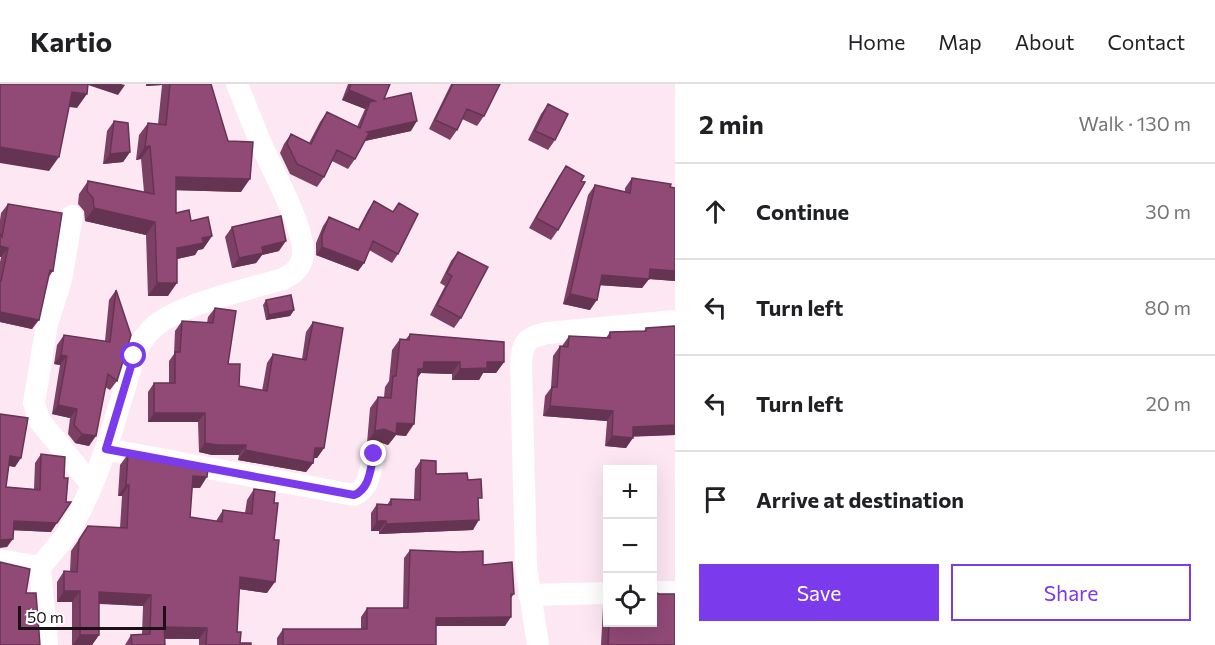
<!DOCTYPE html>
<html lang="en">
<head>
<meta charset="utf-8">
<style>
  :root { --surface:#fff; --page:#f6f6f6; --text:#202124; --muted:#757577; --line:#e0e0e0; --accent:#7c3aed }
  body { margin:0; font-family:Commissioner,sans-serif; background:var(--page); color:var(--text) }
  .controls { position:absolute; right:18px; bottom:18px; display:grid; overflow:hidden; border-radius:0px; box-shadow:0 6px 24px #0002 }
  .controls button { width:54px; height:54px; display:grid; place-items:center; padding:0; border:0; border-bottom:2px solid var(--line); background:var(--surface); color:var(--text); font:30px sans-serif }
  .scale { position:absolute; left:18px; bottom:15px; width:148px; box-sizing:border-box; padding-left:6px; border:3px solid #191115; border-top:0; font-size:16px; line-height:21px; white-space:nowrap; color:#191115; -webkit-text-stroke:4px #fff; paint-order:stroke }
  .stop { position:absolute; width:18px; height:18px; margin:-14px; border:4px solid #7c3aed; border-radius:50%; background:#fff }
  .stop.end { background:#7c3aed; border-color:#fff; box-shadow:0 2px 6px #0008 }
  .list { margin:0; padding:0; list-style:none }
  h2 { display:flex; justify-content:space-between; align-items:center; height:78px; margin:0; padding:0 24px; font-size:26px }
  h2 small { font-size:20px; font-weight:400; color:var(--muted) }
  .list li { display:grid; grid-template-columns:39px 1fr auto; gap:18px; align-items:center; box-sizing:border-box; height:96px; padding:0 24px; border-top:2px solid var(--line) }
  .list b { display:block; font-size:22px; white-space:nowrap }
  .list em { font-size:20px; font-style:normal; color:var(--muted) }
  .actions { display:flex; gap:12px; padding:18px 24px }
  .actions a { flex:1; padding:14px 0; border:2px solid var(--accent); border-radius:0px; text-align:center; font-size:21px; color:var(--accent) }
  .actions .main { background:var(--accent); color:#fff }
  .icon { flex:none; width:33px; height:33px; fill:none; stroke:currentColor; stroke-width:2; stroke-linecap:round; stroke-linejoin:round }
  .map { position:relative; flex:none; width:675px; height:561px; overflow:hidden }
  header { display:flex; align-items:center; gap:36px; box-sizing:border-box; height:84px; padding:0 30px; background:var(--surface); border-bottom:2px solid var(--line) }
  header strong { font-size:28px }
  nav { display:flex; gap:33px; margin-inline-start:auto; font-size:21px }
  main { display:flex }
  aside { flex:1; background:var(--surface) }
  .map>svg:first-child { display:block }
  .lines { fill:none; stroke-linecap:round; stroke-linejoin:round }
  .minor { stroke:#fff; stroke-width:22 }
  .wall { fill:#7d4065 }
  .shaded-wall { fill:#663453 }
  .building { fill:#914a76; stroke:#663453; stroke-width:1.5 }
  .route { stroke:#7c3aed; stroke-width:8 }
</style>
</head>
<body>
<header>
<strong>Kartio</strong>
<nav><a>Home</a><a>Map</a><a>About</a><a>Contact</a></nav>
</header>
<main>
<div class="map">
<svg width="675" height="561" viewBox="0 0 675 561">
  <rect width="100%" height="100%" fill="#fde7f3"/>
  <g class="lines">
    <path class="minor" d="M72,132L61,196L47,240L34,319L39,336L91,400
      M106,365L354,411C370,405 370,385 374,370
      M0,476L40,483L47,561
      M40,483C54,466 69,450 78,431C104,381 118,326 134,272C139,260 145,251 155,242C181,220 249,205 283,195C293,190 301,184 303,172C306,147 272,85 261,60C253,40 245,20 237,0
      M652,508H671
      M529,511L608,509
      M538,561L526,482L521,280C523,258 525,254 547,249L675,237"/>
  </g>
  <path class="wall" d="M146,0H211L241,108L176,106V129L191,137L212,152L203,165L198,166L195,171L177,175L168,212H148L146,151L85,137L84,127L78,120L79,110L88,97L144,108L141,75L136,76L139,51L148,39L158,40L162,1L146,2Z
    M348,0H390L384,15L411,47L365,57L355,75L348,85L332,77L324,93L317,103L290,90L280,69L284,60L291,50L309,59L320,38L327,28L357,43L365,25L342,16Z
    M451,0H500L484,32L477,42L462,35L457,46L450,56L429,45Z
    M548,20L555,56L548,66L528,56L541,30Z
    M114,37L130,68L123,78L103,80L107,47Z
    M566,82L558,146L551,156L529,144L559,92Z
    M632,94L675,104V197L649,195L642,204L600,201L590,226L563,220L588,111L595,101L625,108V104Z
    M374,117L398,170L392,179L369,166L364,179L358,187L316,171V159L323,142L329,133L358,145L368,126Z
    M8,120L53,187L48,194L32,245L0,238V178L1,173H0V136L1,129Z
    M232,143L279,167L262,171L256,179L232,184L225,153Z
    M458,168L461,234L454,244L430,231L445,202L440,199L451,177Z
    M116,206L117,297L110,306L105,303L89,362L75,359L68,350L70,334L52,330L60,281L54,280L57,261L64,251L105,257L109,216Z
    M266,216L294,226L290,232L266,236L263,221Z
    M215,224L228,280L239,302L262,307L267,279L273,270L302,275L306,248L313,238L324,364L317,374H313V379L306,388L238,376L239,371H212L199,368L198,338H148V308L154,299H169V277L174,270L175,247L182,237L207,239L208,233Z
    M675,242V351L633,352L626,364L605,362L607,337L543,332L545,312L551,304L553,272L560,262H562L569,252L606,254L610,248L644,247L646,244Z
    M410,250L504,278L496,289H483L479,296H452V290L421,289L418,293L406,352L396,351L388,361L376,357L367,359L370,324L378,313H384L385,303L389,297L392,266L400,255H406Z
    M0,330L15,383L9,382L6,403L34,405L35,379L41,370L51,448L13,446L7,463Z
    M128,370L200,404H192L190,433L216,437L223,426L245,429L247,416L254,405L267,509L239,505L237,548L240,559L251,561H199V555H164L165,561H125L131,551L142,550L143,522L99,520V551L92,561H72V518H57V498L64,487H70L71,467L88,442L120,444L122,412H118L120,381Z
    M421,376L436,390L468,396L478,419L473,446L379,450V447H371V429L377,420L387,421L391,415H414L415,385Z
    M410,466L483,481L514,510L511,514L505,542H436V561H277V554L283,545H361V533L367,524H403L404,474Z
    M659,510L675,561H601L603,523L608,516V538H652Z"/>
  <path class="shaded-wall" d="M85,0H121L125,1L118,11Z
    M147,0H162V1L146,2Z
    M349,6L375,17L370,18L365,25L342,16Z
    M72,8L87,10L77,24L62,22Z
    M417,37L411,47L360,58L367,48Z
    M150,62L141,75L136,76L145,63Z
    M0,63L59,73L49,87L0,79Z
    M130,68L123,78L103,80L110,70Z
    M176,93L250,95L241,108L167,106Z
    M94,124L155,138L146,151L85,137Z
    M212,152L203,165L198,166L195,171L168,177L177,164L202,154Z
    M286,157L279,167L262,171L256,179L232,184L239,174L262,163Z
    M0,162L8,164L1,173H0Z
    M322,163L364,179L358,187L316,171Z
    M650,185L675,187V197L649,195L642,204L596,201L602,191Z
    M157,199H177L168,212H148Z
    M570,210L597,216L590,226L563,220Z
    M294,226L290,232L266,236L269,231Z
    M0,228L39,236L32,245L0,238Z
    M61,271L67,272L60,281L54,280Z
    M424,278H460L452,290L421,289L415,297L410,296Z
    M487,278H504L496,289H483L479,296H452L460,285Z
    M58,321L77,325L70,334L52,330Z
    M550,322L613,327L607,337L543,332Z
    M154,329H205L198,338H148Z
    M397,339L414,340L406,352L396,351L388,361L376,357L367,359L375,347Z
    M675,341V351L627,353L633,343Z
    M82,350L96,352L89,362L75,359Z
    M612,352L633,354L626,364L605,362Z
    M205,359L246,361L239,371H212L199,368Z
    M315,364H324L317,374H308Z
    M245,366L313,379L306,388L238,376Z
    M10,372L21,374L15,383L4,381Z
    M193,392L207,393L200,404L185,403Z
    M126,401H129L122,412H118Z
    M479,436L473,446L379,450L386,440Z
    M14,437L57,439L51,448L8,446Z
    M377,437H386L379,447H371Z
    M1,455H13L7,463L0,464V456Z
    M240,493L275,498L267,509L232,504Z
    M64,507H80L72,518H57Z
    M99,508L151,511L143,522L91,519Z
    M511,533L505,542H430L436,534Z
    M164,543L207,544L199,555L156,554Z
    M80,551H99L92,561H73Z"/>
  <path class="building" d="M0,0H88L87,10L72,8L59,73L0,63Z
    M170,0H211L228,57L253,58L250,95L176,93V129L189,126L191,137L208,133L212,152L202,154L204,159L177,164V199H157L155,138L94,124L93,114L87,107L88,97L154,110L150,62L145,63L148,39L166,41Z
    M351,0H390L384,15L411,9L417,37L367,48L369,49L355,75L337,66L324,93L297,80L287,59L291,50L311,60L327,28L360,44L370,18L375,17L349,6Z
    M453,0H500L484,32L467,25L457,46L435,36Z
    M548,20L568,30L555,56L535,47Z
    M114,37L128,39L130,68L110,70Z
    M566,82L584,92L581,97L585,98L558,146L536,134Z
    M632,94L671,100L670,103L675,104V187L650,185L649,195L602,191L597,216L570,210L595,101L630,109Z
    M374,117L393,128L399,119L418,130L398,170L373,157L364,179L322,163V151L329,133L359,146Z
    M8,120L62,129L53,187L50,186L39,236L0,228V197H1L8,164L0,162V150L2,153Z
    M281,132L286,157L262,163L263,169L239,174L232,143Z
    M458,168L488,183L461,234L437,221L452,192L447,189Z
    M116,206L131,251L117,297L108,290L96,352L82,350L74,341L77,325L58,321L67,272L61,271L64,251L110,258Z
    M291,211L294,226L269,231L266,216Z
    M215,224L236,227L228,280H240L239,302L267,307L273,270L306,276L313,238L343,244L324,364H315L313,379L245,366L246,361H218L205,359V329H154V299H175V268H180L182,237L213,239Z
    M675,242V341L633,343V354L612,352L613,327L550,322L552,303H557L560,262L568,263L569,252L610,254V248L646,247V244Z
    M410,250L504,258V278H487V284L460,285V278H424L423,285H418L414,340L397,339L396,350L384,345L375,347L378,313L391,314L393,292H396L400,255L409,256Z
    M0,330L28,334L21,374L10,372L6,403L40,406L41,370L65,373L64,394H68L66,418H71L57,439L14,437L13,455L0,456Z
    M128,370L208,385L207,393L193,392L190,433L222,438L223,426L252,430L254,405L275,408L274,419H278L274,456H279L275,498L240,493L237,548H241L240,559H251V561H206L207,544L164,543L165,561H132L131,551L150,550L151,511L99,508V551H80V507H64V487L77,488L79,456L88,442L127,444L129,401H126Z
    M421,376L436,377V390L467,389L468,396L481,395L482,414H478L479,436L386,440V437H377V420L391,421V415L420,416Z
    M410,466L459,468L483,467V481L512,478L514,510H511V533L436,534V561H283V545H367V524H408Z
    M0,478L30,485L26,509H36L40,561H0Z
    M652,507L659,510H675V561H608L609,538H652Z"/>
  <g class="lines">
    <path class="route" d="M134,272L106,365L354,411C370,405 370,385 374,370"/>
  </g>
</svg>
<div class="controls">
<button>+</button>
<button>−</button>
<button><svg class="icon" aria-label="locate" viewBox="0 0 24 24"><circle cx="12" cy="12" r="6"/><path d="M12 2v4M12 18v4M2 12h4M18 12h4"/></svg></button>
</div>
<div class="scale">50 m</div>
<div class="stop" style="left:134px;top:272px"></div>
<div class="stop end" style="left:374px;top:370px"></div>
</div>
<aside>
<h2>2 min<small>Walk · 130 m</small></h2>
<ul class="list">
<li><svg class="icon" aria-label="ahead" viewBox="0 0 24 24"><path d="M12 20V5M6 11l6-6 6 6"/></svg><div><b>Continue</b></div><em>30 m</em></li>
<li><svg class="icon" aria-label="left" viewBox="0 0 24 24"><path d="M17 20v-9H6M10 6l-5 5 5 5"/></svg><div><b>Turn left</b></div><em>80 m</em></li>
<li><svg class="icon" aria-label="left" viewBox="0 0 24 24"><path d="M17 20v-9H6M10 6l-5 5 5 5"/></svg><div><b>Turn left</b></div><em>20 m</em></li>
<li><svg class="icon" aria-label="arrive" viewBox="0 0 24 24"><path d="M6 21V4h12l-3 4 3 4H6"/></svg><div><b>Arrive at destination</b></div></li>
</ul>
<div class="actions"><a class="main">Save</a><a>Share</a></div>
</aside>
</main>
</body>
</html>
